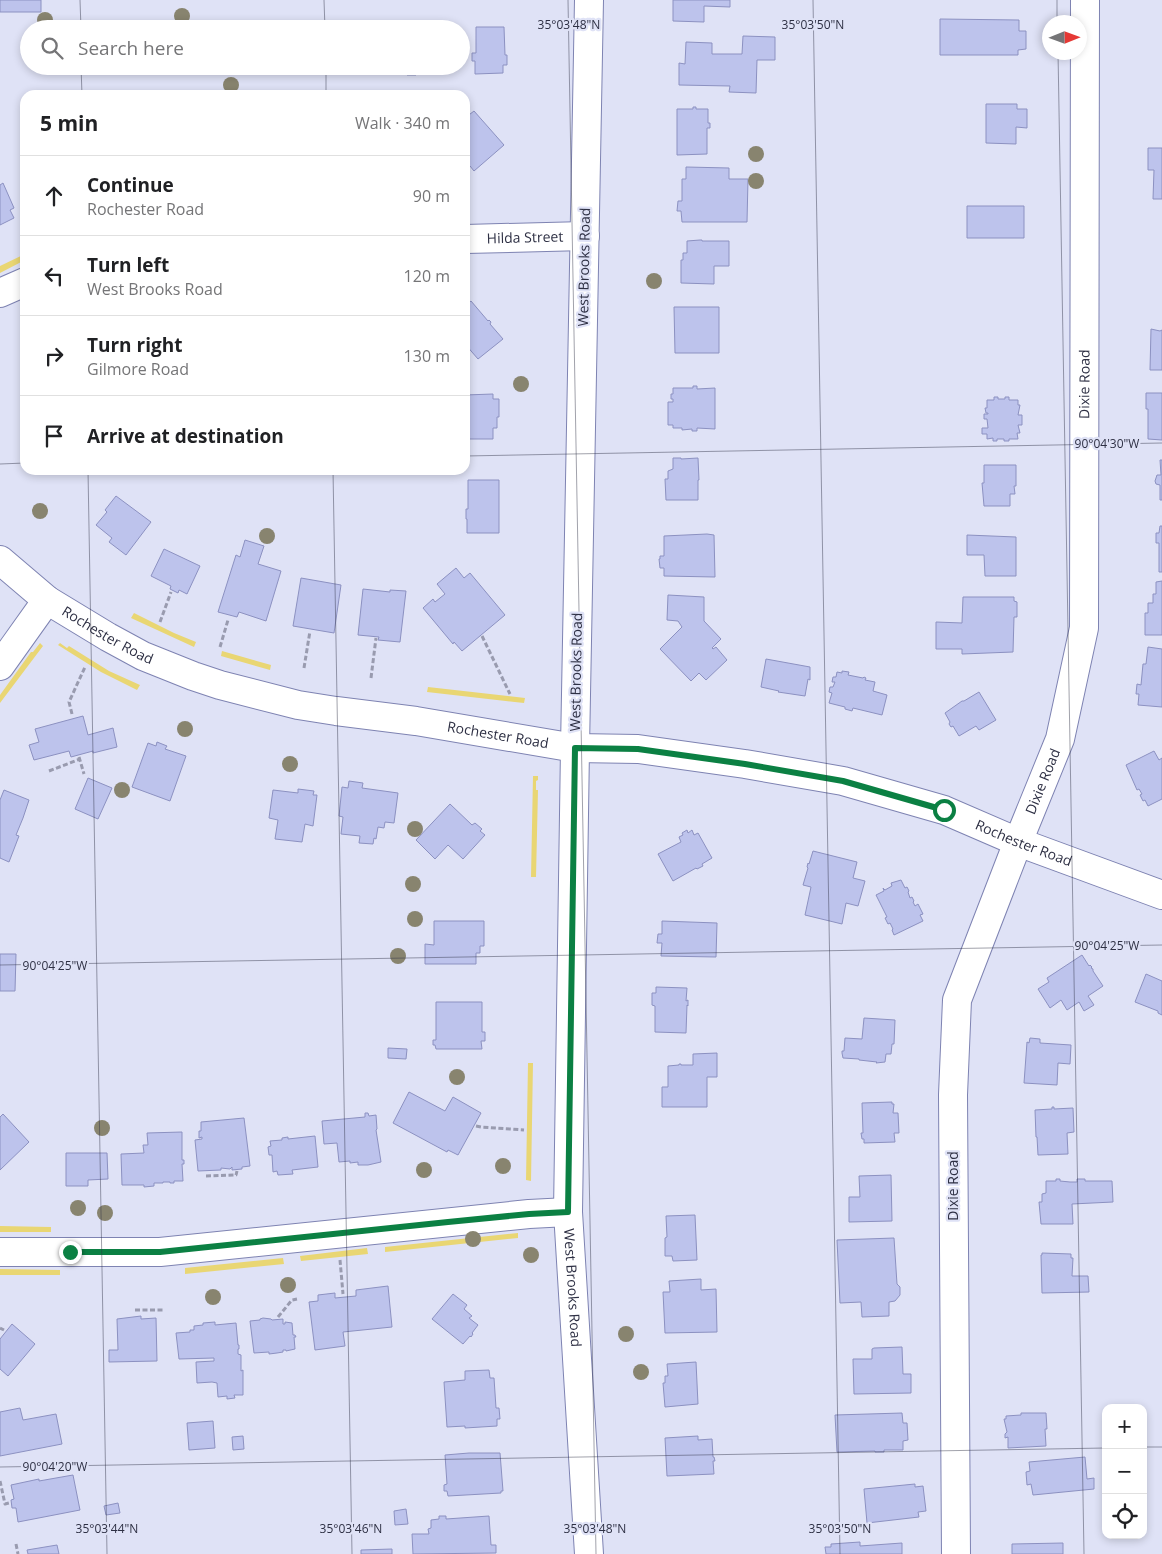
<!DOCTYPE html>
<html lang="en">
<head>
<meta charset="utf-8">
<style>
  :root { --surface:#fff; --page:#f6f6f6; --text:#202124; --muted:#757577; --line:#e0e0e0 }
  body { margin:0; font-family:"Open Sans",sans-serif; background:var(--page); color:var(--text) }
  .controls { position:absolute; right:15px; bottom:15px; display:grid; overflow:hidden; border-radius:10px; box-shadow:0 2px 8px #0003 }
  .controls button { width:45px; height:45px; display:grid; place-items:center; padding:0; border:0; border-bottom:1px solid var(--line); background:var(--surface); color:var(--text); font:25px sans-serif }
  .compass { position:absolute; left:1042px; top:15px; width:45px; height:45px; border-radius:50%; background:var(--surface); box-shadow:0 2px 8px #0003; rotate:89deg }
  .stop { position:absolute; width:15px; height:15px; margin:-11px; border:4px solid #0b8043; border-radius:50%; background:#fff }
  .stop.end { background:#0b8043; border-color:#fff; box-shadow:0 1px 5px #0008 }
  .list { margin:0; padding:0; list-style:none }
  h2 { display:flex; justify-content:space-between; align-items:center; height:65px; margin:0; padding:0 20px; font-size:21px }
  h2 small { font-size:16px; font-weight:400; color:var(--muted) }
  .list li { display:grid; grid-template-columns:32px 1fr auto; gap:15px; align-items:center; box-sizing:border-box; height:80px; padding:0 20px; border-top:1px solid var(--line) }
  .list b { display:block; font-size:19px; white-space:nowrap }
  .list p { margin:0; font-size:16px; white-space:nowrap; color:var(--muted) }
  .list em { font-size:16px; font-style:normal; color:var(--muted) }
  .icon { flex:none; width:28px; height:28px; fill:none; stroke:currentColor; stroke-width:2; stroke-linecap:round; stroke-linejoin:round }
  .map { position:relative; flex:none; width:1162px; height:1554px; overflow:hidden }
  .search { position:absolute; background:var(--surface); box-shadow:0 2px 8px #0003; left:20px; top:20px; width:450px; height:55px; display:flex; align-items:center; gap:12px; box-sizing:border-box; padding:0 18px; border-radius:28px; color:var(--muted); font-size:19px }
  .panel { position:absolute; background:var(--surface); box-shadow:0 2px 8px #0003; left:20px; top:90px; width:450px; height:385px; border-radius:15px }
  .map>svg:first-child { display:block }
  .green { fill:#e9d673 }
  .building { fill:#bdc3ec; stroke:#8c91c1 }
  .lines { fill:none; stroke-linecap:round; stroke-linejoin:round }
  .street-casing { stroke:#7e83b2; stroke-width:30 }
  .secondary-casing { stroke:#7e83b2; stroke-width:30 }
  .path { stroke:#999baf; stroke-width:3; stroke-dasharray:5 2.5; stroke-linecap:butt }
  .street { stroke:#fff; stroke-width:28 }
  .secondary { stroke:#fff; stroke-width:28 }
  .tree { fill:#88846f }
  .route { stroke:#0b8043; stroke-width:6 }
  .ticks { fill:none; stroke:#2e3044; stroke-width:1; stroke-opacity:0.45 }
  .labels { text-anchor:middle; stroke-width:4.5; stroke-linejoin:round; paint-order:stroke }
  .street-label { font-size:14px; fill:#2e3044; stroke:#dfe2f6 }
  .ticks-label { font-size:12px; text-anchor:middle; fill:#2e3044; stroke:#dfe2f6; stroke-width:4.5; stroke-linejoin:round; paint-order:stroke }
</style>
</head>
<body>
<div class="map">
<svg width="1162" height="1554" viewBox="0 0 1162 1554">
  <rect width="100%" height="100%" fill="#dfe2f6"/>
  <path class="green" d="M25,254V260L0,273V266Z
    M134,613L174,633L196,642L194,647L131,618Z
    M40,643L43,646L0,703V695L31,652H33Z
    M60,643L67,648L69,646L109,671L140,685L137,690L101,672L58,645Z
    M222,651L271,665L270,670L221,656Z
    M428,687L525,698L524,703L427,692Z
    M533,776H538V780L536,781V790H538L536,877H531Z
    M528,1063H533L531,1181L526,1180Z
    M0,1226L51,1227V1232H0Z
    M518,1233V1238L385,1252V1247Z
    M367,1248L368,1254L301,1261L300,1256Z
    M283,1258L284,1264L185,1274V1268Z
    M0,1269L60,1270V1275H0Z"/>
  <path class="building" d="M0,0H41V12H0Z
    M673,0H730V7L704,6V22L673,21Z
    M940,19L1019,20V31H1026V49L1018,50V55H940Z
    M476,27H504L505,55H507V65H503V73L475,74V61H472V53H476Z
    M743,36L775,37V60H757L756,93L729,92L730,86L679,85V63L685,64L686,42L712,43V54H742Z
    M407,66H416V75H407Z
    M986,104H1017V109H1027V128L1016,127V144L986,143Z
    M693,107H696V109H708V123H710V128H707V154L677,155V109H693Z
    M474,111L504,145L474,171L470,166L467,168L465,166V118Z
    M1148,148H1162V199H1153L1154,170H1148Z
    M686,167L729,168V179H748L747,222H682L681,211H677L678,201H682V179H686Z
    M3,183L14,208L10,210L14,218L0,225V185Z
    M967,206H1024V238H967Z
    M700,240H702V241H729V266H714V284L681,283V260H683V253H687V241Z
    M471,301L488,321L489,320L491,322L490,324L503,339L478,359L465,344V306Z
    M674,307H719V353H675Z
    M1151,329L1160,331L1162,330V370H1150Z
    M693,386H697V389L715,388V429L697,428V431H692V429L682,430V428H673V425H668V402H673V399H671V394H673V388H693Z
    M1146,393H1162V440L1148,439V409H1146Z
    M493,394V399H499V417H497V428H493V439H467L465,395Z
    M994,397H998V399H1005V397H1009V400H1018V405H1020L1018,415H1022V425H1018L1020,433H1017L1018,439H1009V441H1004V439H997V441H993V438L987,439V434H982V428H988L987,419H984V414H988V413H986L985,408H987V400H994Z
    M673,458H681V459L698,458L699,480H698V500H666L665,479H668V471L673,469Z
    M1160,460H1162V500H1160V485L1156,484L1155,481L1157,475H1161Z
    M984,465H1016V486H1014L1015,494H1010V506H984L982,483H984Z
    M468,480H499V533H467V519H466V509H468Z
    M116,496L151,522L126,555L109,542L112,538L96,525L107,512L105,510Z
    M1160,526H1162V572H1159V543H1156V533H1159Z
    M707,534L714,535L715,577L664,576V568H660L659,559H660V556H664V536Z
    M967,535L1016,537V576H985L984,555H967Z
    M245,540L264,546L258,564L281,571L266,621L239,612L237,617L218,612L236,555L240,557Z
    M164,549L200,566L187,594L179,590L178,593L170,589L171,586L151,576Z
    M456,568L464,578L470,573L505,615L462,651L454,642L453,644L423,608L433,599L435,602L445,594L437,584Z
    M301,578L341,585L334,633L293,626Z
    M1162,581V635H1145V613H1148V603H1153V594H1156V582Z
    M363,589L390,592V590L406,591L400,642L378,640L379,637L358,635Z
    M668,595L704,597V621L721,639L712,648L713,649L716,647L727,660L706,680L699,673L691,681L660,649L682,627L678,621L667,620Z
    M963,597H1014V601L1017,602V617H1014L1013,652L962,654V649H936V622L962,623Z
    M1148,647L1162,649V707L1138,705L1139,694H1136L1137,684L1141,685L1143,664H1146Z
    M766,659L810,667V680L808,679L805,696L778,692L779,691L761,687Z
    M842,671L849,672L848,675L863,678L864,677L866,678L865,680L875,682L873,691L887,695L882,715L853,708L852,711L845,709V707L829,703L832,693L829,692L830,687H833L835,682H832L833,677H836L837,672L842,673Z
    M979,692L996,720L979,730L976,726L959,736L953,726L951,727L949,724L950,722L945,713L962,701H964Z
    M83,716L88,735L113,728L117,747L93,753V751L71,757L69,751L34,760L29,745L39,742L35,729Z
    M157,742L167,746L165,749L186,756L170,801L132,787L148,743L156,746Z
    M1154,751L1159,760L1162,758V799L1148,806L1145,800L1143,801L1140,795L1142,794L1139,789L1137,790L1126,765Z
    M88,778L112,788L98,819L75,809Z
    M349,781L363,783L362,788L398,793L394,823L385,822L384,828L378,827L376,839L374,838L373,844L359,843L360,836L341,834L343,817L339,816L342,787L348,788Z
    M298,789L314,791L313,795H317L313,826L305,824L302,842L275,839L278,820L269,818L273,790L298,793Z
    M4,790L29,800L23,818L16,835L19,836L9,862L0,858V800Z
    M450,804L472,825L475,823L482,829L480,831L485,835L463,859L448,845L435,859L416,840Z
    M687,830L688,833L692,830L694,835L698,833L712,858L702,864L703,866L697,869L696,868L673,881L658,854L681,842L679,837L683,835L682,833Z
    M813,851L857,862L853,878L865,881L858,906L846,903L842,924L805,915L811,887L803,885L808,868L807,867L808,863L809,864Z
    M901,880L905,888L907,887L909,891L908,892L910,898L912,897L914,901L913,902L915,906L918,904L923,914L920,915L923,921L894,935L892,930L893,929L890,923L888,924L885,918L887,917L876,895L884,891L883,888L885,890L892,886L891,883Z
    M434,921H484V946H480V953H476V964H425V944L434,945Z
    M662,921L717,923L716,957L661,956L662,943H657L658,934H662Z
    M0,954H16L15,991H0Z
    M1082,955L1089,966L1090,965L1092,967L1091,968L1093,969V971L1103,986L1088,996L1094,1005L1084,1011L1079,1002L1067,1010L1061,1000L1050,1008L1038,989L1049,982L1047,978Z
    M1146,974L1162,981V1015L1158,1013V1011L1135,1002Z
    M656,987L687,988L686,1001L688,1000V1006L687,1005L686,1033L655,1032V1006L652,1005V993H656Z
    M436,1002H482V1032H485V1041H481L482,1049H436L435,1045H433V1040H436Z
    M864,1018L895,1020L894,1044H892L891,1054H886L885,1062L876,1063L877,1062L859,1060V1059L843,1058L842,1053V1051H844L845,1038L862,1039Z
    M1030,1038L1040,1039V1043L1071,1045L1070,1064L1058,1063L1057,1085L1024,1083L1027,1042L1029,1043Z
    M388,1048L407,1049L406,1059L388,1058Z
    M717,1053V1077H707V1107H662V1087H668V1066L679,1065V1064H681V1065H693V1054Z
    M409,1092L445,1111L453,1097L481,1113L458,1155L448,1150L447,1152L393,1123Z
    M892,1102V1104H894L893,1113H898L899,1133H894L895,1142L864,1143V1139H862L861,1133H863L862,1103Z
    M1052,1107H1054V1109L1073,1108L1074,1132L1067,1133L1068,1154L1038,1155L1037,1137H1036L1035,1110L1052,1109Z
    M365,1113H368L369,1116L376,1115L377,1129L376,1130L381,1162L368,1165H358V1162L350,1163V1161L339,1162L337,1143L324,1144L322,1121L365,1117Z
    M3,1114L29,1142L0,1170V1117Z
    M244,1118L250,1166L242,1167V1169L232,1170V1167L230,1169L221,1168V1170L198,1171L195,1140L202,1139V1137L199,1138V1131H201V1122Z
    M182,1132V1160H184V1164H182L183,1181H174V1183H170V1182H163V1183H154V1186L144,1187V1185H122L121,1154L144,1153L143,1145H148L147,1133Z
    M315,1136L318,1167L292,1170L293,1174L278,1175L277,1171L273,1172L272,1155H269L268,1147L271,1146L270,1141L282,1140V1138L288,1137V1139Z
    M66,1153H107L108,1179L88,1180V1186H66Z
    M891,1175L892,1221L849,1222V1197H860L859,1176Z
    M1056,1179H1060V1181L1070,1182H1077V1179H1085V1181H1112L1113,1202L1072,1204L1073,1224H1041L1039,1202H1042V1194L1046,1193V1181H1056Z
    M695,1215L697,1260L673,1261L672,1256H665V1238L667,1237L666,1216Z
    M894,1238L897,1284L900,1287V1295L895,1301L889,1302V1316L862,1317L861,1302L840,1303L837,1240Z
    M1042,1253L1071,1254V1258H1073L1072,1276H1088L1089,1292L1042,1293L1041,1255H1042Z
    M701,1279V1290L716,1289L717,1332L665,1333L663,1292H670L669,1281Z
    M388,1286L392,1327L343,1332L345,1346L315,1350L309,1302L318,1301V1295L335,1293V1298L356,1296V1290Z
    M453,1294L467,1305L464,1309L472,1316L469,1318L478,1325L472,1333L473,1334L471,1337L470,1336L463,1344L432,1319Z
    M141,1316V1319L156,1318L157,1361L109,1362V1350H118L117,1319Z
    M263,1318L271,1319L272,1320L283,1319V1324H285V1322L292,1323L293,1335H295L296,1337H294L295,1349L286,1351V1350H283V1352L277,1353L269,1354V1352L254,1353L250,1321L260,1320V1319Z
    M215,1322V1325L236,1323L238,1345H239V1349H238V1354L241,1355V1371L243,1370V1395H234L235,1398L227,1399V1396L218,1397L217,1383L212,1382L197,1383L196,1362L214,1361V1358L179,1359L176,1333L190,1332V1330H194V1326L203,1325V1323Z
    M12,1324L35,1344L8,1376L0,1369V1339Z
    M902,1347L903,1374H911V1393L854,1394L853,1359H872V1349L874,1348Z
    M696,1362L698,1404L665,1407L663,1383H665V1376H668L667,1364Z
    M489,1370L490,1378H494L496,1408H499L500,1419H497V1426L465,1428V1426L447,1427L444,1382L465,1380V1371Z
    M20,1408L23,1420L56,1414L62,1444L0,1456V1412Z
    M902,1413L903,1423H907L908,1440L903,1441V1450H884V1452H875V1451L837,1452L835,1415Z
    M1021,1413H1046L1047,1429H1045L1046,1446L1008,1448V1437L1005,1438V1434L1007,1432L1004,1419H1006V1416L1021,1415Z
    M213,1421L215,1448L189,1450L187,1423Z
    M243,1436L244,1449L233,1450L232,1437Z
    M698,1436V1440L712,1439L713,1457H714L715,1461H713L714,1474L667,1476L665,1438Z
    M469,1453H500L503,1491H501V1493L448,1496L447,1491H444V1485L447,1484L445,1455Z
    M1085,1457L1087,1479L1094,1478V1489L1033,1495L1031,1484L1027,1485L1026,1472L1030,1471L1029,1462Z
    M73,1475L80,1510L18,1522L16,1508H12L11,1500L14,1499L11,1485L39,1479V1481Z
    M915,1484V1487L923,1486L926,1511L918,1512L919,1517L867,1523L864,1489Z
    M118,1503L120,1513L106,1515L104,1506Z
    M406,1509L408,1524L395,1525L394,1511Z
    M439,1516H446V1519L489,1516L491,1545H496V1553L413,1554L412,1534H429L428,1529L431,1528V1520L439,1519Z
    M860,1542V1546L902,1543V1554H826L825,1547H831V1544Z
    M1063,1543V1554H1012V1544Z
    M57,1545L59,1554H28L27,1550Z
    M392,1549V1554H361V1550Z"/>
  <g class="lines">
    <g class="street-casing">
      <g id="street">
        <path id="s1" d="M465,239L585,236"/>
        <path d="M0,293L25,282"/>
        <path d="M0,666L47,600"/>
        <path d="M0,1252H160L529,1214L568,1212"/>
        <path id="s2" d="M956,1554L953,1095L957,1000L1018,842L1060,739L1084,628L1085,0"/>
      </g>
    </g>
    <g class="secondary-casing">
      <g id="secondary">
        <path id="s3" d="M589,0L575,748L568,1212L589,1554"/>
        <path id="s4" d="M0,560L47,600L108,637L143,656L193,676L220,685L298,705L336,711L416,721L575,748L638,749L745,764L843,781L944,810L1018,842L1162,895"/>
      </g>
    </g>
    <path class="path" d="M160,622L171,592
      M482,636L510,694
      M220,647L228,620
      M304,668L310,631
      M371,678L376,638
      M72,714L69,702L85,667
      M79,757L84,774
      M49,771L80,759
      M476,1126L481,1127L524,1130
      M206,1176L236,1175L237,1171
      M340,1260L343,1294
      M135,1310H163
      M278,1317L292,1300L297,1299
      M0,1328L4,1330
      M0,1481L5,1504L9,1503
      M16,1544L18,1554"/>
    <use href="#street" class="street"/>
    <use href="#secondary" class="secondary"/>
  </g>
  <g class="tree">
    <circle cx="182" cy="16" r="8"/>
    <circle cx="45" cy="20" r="8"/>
    <circle cx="231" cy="85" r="8"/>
    <circle cx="756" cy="154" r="8"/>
    <circle cx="756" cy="181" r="8"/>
    <circle cx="654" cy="281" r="8"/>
    <circle cx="521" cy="384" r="8"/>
    <circle cx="40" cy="511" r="8"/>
    <circle cx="267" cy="536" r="8"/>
    <circle cx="185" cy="729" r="8"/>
    <circle cx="290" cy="764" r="8"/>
    <circle cx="122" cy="790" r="8"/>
    <circle cx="415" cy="829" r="8"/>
    <circle cx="413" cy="884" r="8"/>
    <circle cx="415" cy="919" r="8"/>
    <circle cx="398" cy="956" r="8"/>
    <circle cx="457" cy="1077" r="8"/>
    <circle cx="102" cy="1128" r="8"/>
    <circle cx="503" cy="1166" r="8"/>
    <circle cx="424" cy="1170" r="8"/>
    <circle cx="78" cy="1208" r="8"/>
    <circle cx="105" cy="1213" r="8"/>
    <circle cx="473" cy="1239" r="8"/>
    <circle cx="531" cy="1255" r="8"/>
    <circle cx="288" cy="1285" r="8"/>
    <circle cx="213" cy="1297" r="8"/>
    <circle cx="626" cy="1334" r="8"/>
    <circle cx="641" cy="1372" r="8"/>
  </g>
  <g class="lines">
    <path class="route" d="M70,1252H160L448,1222L529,1214L568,1212L575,748L638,749L745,764L843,781L944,810"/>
  </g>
  <path class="ticks" d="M80,0L81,29M324,0L325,29M568,0L596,1554M813,0L840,1554M1057,0V22M1058,52L1084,1554M81,66L82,95M326,66V95M465,456L1162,443M0,464L25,463M88,470L107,1554M333,470L352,1554M0,965L1162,945M1143,1447H1162M0,1467L1106,1448"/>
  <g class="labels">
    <g class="street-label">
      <text dy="5" stroke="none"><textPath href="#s1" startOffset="60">Hilda Street</textPath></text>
      <text transform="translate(584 267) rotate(-89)" y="5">West Brooks Road</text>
      <text dy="5" stroke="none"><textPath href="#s2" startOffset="1192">Dixie Road</textPath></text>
      <text dy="5" stroke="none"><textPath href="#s4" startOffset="132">Rochester Road</textPath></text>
      <text transform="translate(576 672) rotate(-89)" y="5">West Brooks Road</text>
      <text dy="5" stroke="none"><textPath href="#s4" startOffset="538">Rochester Road</textPath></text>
      <text dy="5" stroke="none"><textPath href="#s2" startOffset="789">Dixie Road</textPath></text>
      <text dy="5" stroke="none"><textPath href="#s4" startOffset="1078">Rochester Road</textPath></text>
      <text transform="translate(953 1186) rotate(-90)" y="5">Dixie Road</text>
      <text dy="5" stroke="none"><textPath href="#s3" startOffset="1288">West Brooks Road</textPath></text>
    </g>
  </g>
  <g class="ticks-label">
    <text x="569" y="29">35°03'48"N</text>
    <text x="813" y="29">35°03'50"N</text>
    <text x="1107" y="448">90°04'30"W</text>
    <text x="1107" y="950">90°04'25"W</text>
    <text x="55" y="970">90°04'25"W</text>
    <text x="55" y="1471">90°04'20"W</text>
    <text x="107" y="1533">35°03'44"N</text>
    <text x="351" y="1533">35°03'46"N</text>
    <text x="595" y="1533">35°03'48"N</text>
    <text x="840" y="1533">35°03'50"N</text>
  </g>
</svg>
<div class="controls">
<button>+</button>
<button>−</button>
<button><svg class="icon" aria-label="locate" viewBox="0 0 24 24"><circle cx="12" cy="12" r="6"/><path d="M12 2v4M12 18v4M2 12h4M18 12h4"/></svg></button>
</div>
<svg class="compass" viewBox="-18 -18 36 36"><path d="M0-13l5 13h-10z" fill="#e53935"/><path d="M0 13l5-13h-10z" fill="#757577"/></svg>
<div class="stop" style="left:944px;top:810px"></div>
<div class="stop end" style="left:70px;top:1252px"></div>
<div class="search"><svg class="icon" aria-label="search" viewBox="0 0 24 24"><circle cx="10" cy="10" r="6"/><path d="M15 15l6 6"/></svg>Search here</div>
<section class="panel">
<h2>5 min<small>Walk · 340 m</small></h2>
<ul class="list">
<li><svg class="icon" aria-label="ahead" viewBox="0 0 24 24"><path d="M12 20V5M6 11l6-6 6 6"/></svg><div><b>Continue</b><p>Rochester Road</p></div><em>90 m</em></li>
<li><svg class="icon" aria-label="left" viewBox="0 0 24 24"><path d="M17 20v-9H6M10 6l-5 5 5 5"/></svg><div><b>Turn left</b><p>West Brooks Road</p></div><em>120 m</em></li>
<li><svg class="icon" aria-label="right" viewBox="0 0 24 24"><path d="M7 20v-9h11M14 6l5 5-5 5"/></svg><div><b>Turn right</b><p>Gilmore Road</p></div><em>130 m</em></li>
<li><svg class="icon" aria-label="arrive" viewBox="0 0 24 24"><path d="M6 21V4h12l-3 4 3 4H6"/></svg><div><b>Arrive at destination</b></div></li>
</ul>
</section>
</div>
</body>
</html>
